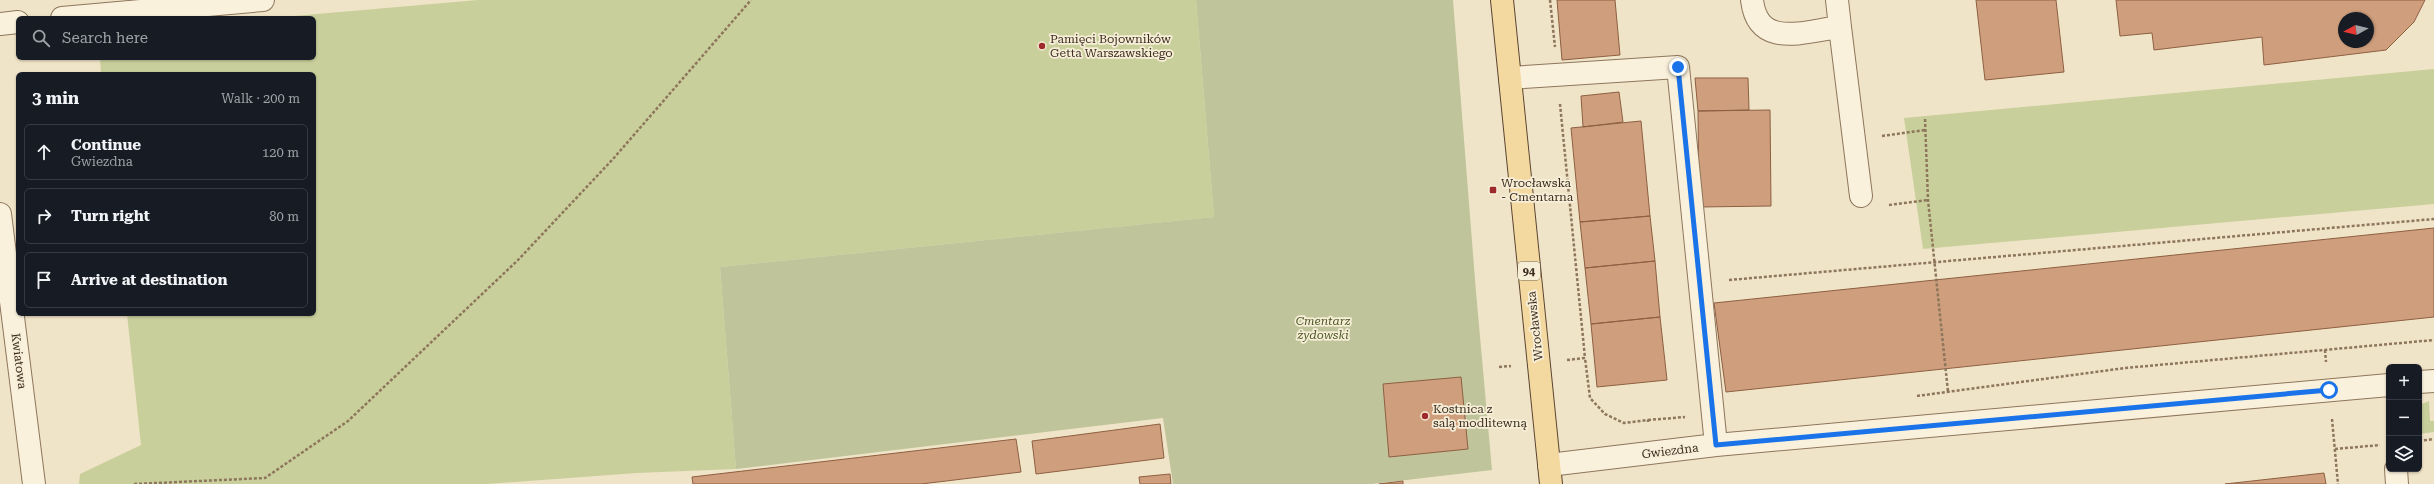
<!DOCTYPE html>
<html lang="en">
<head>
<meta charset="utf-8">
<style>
  :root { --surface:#171b24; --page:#242831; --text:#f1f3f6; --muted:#9ea1a6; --line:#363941 }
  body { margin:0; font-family:"Roboto Serif",serif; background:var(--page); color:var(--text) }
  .controls { position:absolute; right:12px; bottom:12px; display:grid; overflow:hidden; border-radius:6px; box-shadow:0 1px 3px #0004 }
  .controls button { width:36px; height:36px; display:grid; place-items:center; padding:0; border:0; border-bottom:1px solid var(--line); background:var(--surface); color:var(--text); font:20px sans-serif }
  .compass { position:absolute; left:2338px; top:12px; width:36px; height:36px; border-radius:50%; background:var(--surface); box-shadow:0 1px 3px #0004; rotate:262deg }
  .stop { position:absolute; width:12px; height:12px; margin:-9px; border:3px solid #1a73e8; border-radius:50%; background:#fff }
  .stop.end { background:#1a73e8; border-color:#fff; box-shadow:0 1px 4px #0008 }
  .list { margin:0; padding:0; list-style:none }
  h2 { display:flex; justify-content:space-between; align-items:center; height:52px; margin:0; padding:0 16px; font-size:17px }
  h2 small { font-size:13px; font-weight:400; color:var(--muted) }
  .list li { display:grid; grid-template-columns:26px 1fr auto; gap:12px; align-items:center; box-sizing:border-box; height:56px; margin:0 8px 8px; padding:0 8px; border:1px solid var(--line); border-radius:6px }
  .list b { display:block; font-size:15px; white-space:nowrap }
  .list p { margin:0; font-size:13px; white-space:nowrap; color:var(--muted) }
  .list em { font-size:13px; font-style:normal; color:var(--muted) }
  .icon { flex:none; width:22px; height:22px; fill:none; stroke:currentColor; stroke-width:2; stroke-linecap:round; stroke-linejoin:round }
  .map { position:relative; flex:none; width:2434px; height:484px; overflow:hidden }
  .search { position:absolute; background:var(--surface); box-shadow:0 1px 3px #0004; left:16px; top:16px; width:300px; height:44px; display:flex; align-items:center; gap:10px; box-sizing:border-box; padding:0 14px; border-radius:6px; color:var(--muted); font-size:15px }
  .panel { position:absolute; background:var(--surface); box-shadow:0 1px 3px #0004; left:16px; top:72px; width:300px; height:244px; border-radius:6px }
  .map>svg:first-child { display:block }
  .green { fill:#c9cf9b }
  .cemetery { fill:#bfc49a }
  .building { fill:#cf9f7d; stroke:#8d5f41; fill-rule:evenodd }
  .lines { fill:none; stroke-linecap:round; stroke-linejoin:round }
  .minor-casing { stroke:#8d765c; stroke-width:24 }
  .major-casing { stroke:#5b4430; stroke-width:24 }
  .path { stroke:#8d765c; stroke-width:2.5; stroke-dasharray:3 2; stroke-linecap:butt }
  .minor { stroke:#faf1dc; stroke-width:22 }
  .major { stroke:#f3d9a0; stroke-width:22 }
  .route { stroke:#1a73e8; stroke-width:5 }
  .poi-dot { fill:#9e2a2b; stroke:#f7eed8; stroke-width:1.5 }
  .labels { text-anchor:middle; stroke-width:3.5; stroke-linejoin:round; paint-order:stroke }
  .shield { fill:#f7eed8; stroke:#756857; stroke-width:1 }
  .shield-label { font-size:11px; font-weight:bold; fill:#3d2e20 }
  .poi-label { font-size:12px; fill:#3d2e20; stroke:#f7eed8; text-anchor:start }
  .park-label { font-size:12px; font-style:italic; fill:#4d5a26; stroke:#f7eed8 }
  .street-label { font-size:12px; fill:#3d2e20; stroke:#f7eed8 }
</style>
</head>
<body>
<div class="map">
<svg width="2434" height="484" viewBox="0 0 2434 484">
  <rect width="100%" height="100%" fill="#f0e4c8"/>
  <path class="green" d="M478,0H1196L1214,217L720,267L736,469L637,473L487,484H79L80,474L141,445L127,314H314V74H101L100,58H314V18H271Z
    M2434,69V204L1923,249L1904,118Z
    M2429,401L2430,421H2434V432L2419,434V405Z"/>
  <path class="cemetery" d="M1196,0H1453L1476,292L1492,470L1372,484H1173L1163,418L736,469L720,267L1214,217Z"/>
  <path class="building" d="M1557,0H1615L1620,55L1562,60Z
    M1976,0H2056L2064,72L1985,80Z
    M2116,0H2425L2414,22L2386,50L2264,65L2262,37L2154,50L2152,33L2120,36ZM2344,18H2368V42H2344Z
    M1695,78H1748L1749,110L1698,111Z
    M1619,92L1623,122L1583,127L1581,96Z
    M1770,110L1771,206L1699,207L1698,111Z
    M1641,121L1650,216L1580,222L1571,128Z
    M1650,216L1655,261L1585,268L1580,222Z
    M2434,228V317L1726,392L1714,303Z
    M1655,261L1660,317L1591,324L1585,268Z
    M1660,317L1667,380L1597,387L1591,324Z
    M1461,377L1468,449L1389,457L1383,384Z
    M1160,424L1164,458L1036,474L1032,441Z
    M1016,439L1021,472L921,484H693L692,477Z
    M2324,473L2326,484H2225Z
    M1170,474L1171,484H1140L1139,477Z
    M1403,481V484H1379Z"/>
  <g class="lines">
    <g class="minor-casing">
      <path id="minor" d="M1752,0C1758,50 1805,31 1840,27L1837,0
        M62,18L263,0
        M0,24L18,22
        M1840,27L1861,196
        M1510,78L1678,67L1716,445
        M0,214L34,484
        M2419,382L2434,381
        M1549,465L1716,445L2389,385
        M2396,469L2397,484"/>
    </g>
    <g class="major-casing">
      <path id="major" d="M1502,0L1551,484"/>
    </g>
    <path class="path" d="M1550,0L1555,47
      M1560,104L1585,358
      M1925,119L1928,200L1948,392
      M1882,136L1925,130
      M1889,205L1928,200
      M1729,280L2434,219
      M2325,350L2326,362
      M1567,360L1585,358L1590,398L1605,414L1624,423L1648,420V422
      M1499,367L1511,366
      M1917,396L2125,368L2434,340
      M2332,419L2338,484
      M1648,420L1685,417
      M2419,441L2434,439
      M2335,449L2380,445
      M134,484L265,478L348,421L518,260L613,159L751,0"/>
    <use href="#minor" class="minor"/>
    <use href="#major" class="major"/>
  </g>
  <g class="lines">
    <path class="route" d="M1678,67L1716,445L2329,390"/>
  </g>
  <g class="poi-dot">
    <circle cx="1042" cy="46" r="4"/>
    <rect x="1489" y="186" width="8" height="8" rx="2"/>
    <circle cx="1425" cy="416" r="4"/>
  </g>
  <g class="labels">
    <rect class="shield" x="1518" y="262" width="22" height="18" rx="3"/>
    <g class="shield-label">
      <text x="1529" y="275">94</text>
    </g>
    <g class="poi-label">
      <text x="1050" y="43">Pamięci Bojowników<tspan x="1050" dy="14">Getta Warszawskiego</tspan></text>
      <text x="1501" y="187">Wrocławska<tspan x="1501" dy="14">- Cmentarna</tspan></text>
      <text x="1433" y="413">Kostnica z<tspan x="1433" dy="14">salą modlitewną</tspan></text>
    </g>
    <g class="park-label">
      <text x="1323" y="325">Cmentarz<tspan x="1323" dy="14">żydowski</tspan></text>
    </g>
    <g class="street-label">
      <text transform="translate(1535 326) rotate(-96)" y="4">Wrocławska</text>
      <text transform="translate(19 361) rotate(83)" y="4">Kwiatowa</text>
      <text transform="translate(1670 451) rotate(-7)" y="4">Gwiezdna</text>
    </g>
  </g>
</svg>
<div class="controls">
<button>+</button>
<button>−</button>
<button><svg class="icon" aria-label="layers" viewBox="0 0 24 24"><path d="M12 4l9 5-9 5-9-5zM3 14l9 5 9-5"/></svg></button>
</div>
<svg class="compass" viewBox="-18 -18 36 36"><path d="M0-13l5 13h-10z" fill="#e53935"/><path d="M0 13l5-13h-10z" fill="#9ea1a6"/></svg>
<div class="stop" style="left:2329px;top:390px"></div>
<div class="stop end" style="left:1678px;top:67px"></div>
<div class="search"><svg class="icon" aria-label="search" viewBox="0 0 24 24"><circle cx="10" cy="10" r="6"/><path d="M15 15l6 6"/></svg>Search here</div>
<section class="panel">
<h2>3 min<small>Walk · 200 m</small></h2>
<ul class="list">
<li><svg class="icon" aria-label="ahead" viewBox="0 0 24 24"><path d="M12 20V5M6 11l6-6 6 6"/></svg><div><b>Continue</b><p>Gwiezdna</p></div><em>120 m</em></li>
<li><svg class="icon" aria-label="right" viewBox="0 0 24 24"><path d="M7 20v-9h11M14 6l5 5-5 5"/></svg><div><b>Turn right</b></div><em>80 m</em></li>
<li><svg class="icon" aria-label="arrive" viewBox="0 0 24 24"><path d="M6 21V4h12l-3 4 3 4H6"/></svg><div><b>Arrive at destination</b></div></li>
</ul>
</section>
</div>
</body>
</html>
